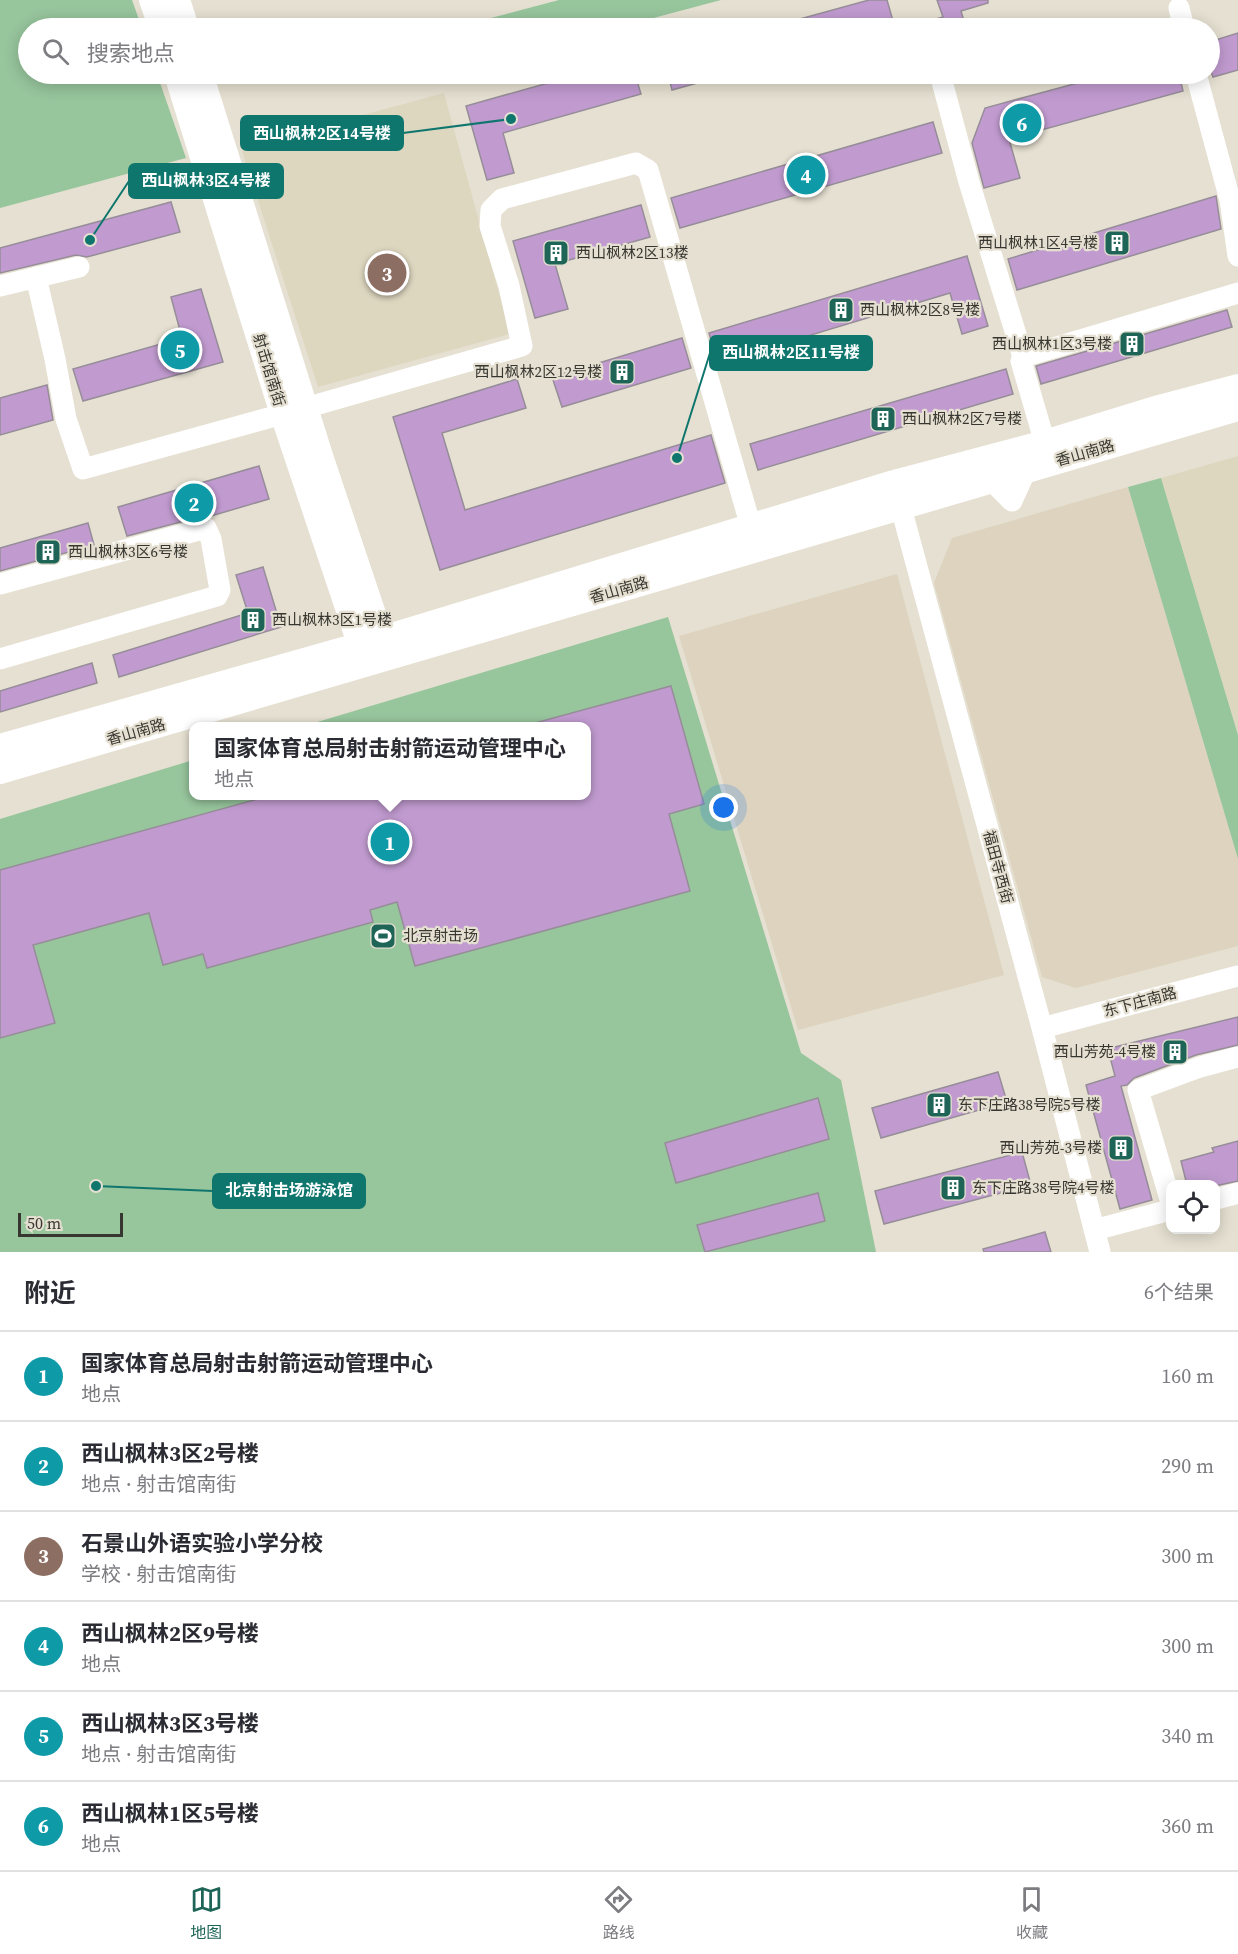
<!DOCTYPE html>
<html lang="zh">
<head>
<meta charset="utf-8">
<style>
  :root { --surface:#fff; --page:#f2f2f3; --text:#2b2b33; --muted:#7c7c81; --line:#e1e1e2; --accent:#1f6557 }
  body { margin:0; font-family:"Source Serif 4","Noto Sans SC",serif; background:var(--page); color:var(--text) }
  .controls { position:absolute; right:18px; bottom:18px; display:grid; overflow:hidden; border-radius:12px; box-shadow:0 3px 15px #0003 }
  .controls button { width:54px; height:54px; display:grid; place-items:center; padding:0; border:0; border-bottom:2px solid var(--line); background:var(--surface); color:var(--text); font:30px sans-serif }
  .scale { position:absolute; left:18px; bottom:15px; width:105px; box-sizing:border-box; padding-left:6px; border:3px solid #383630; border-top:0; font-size:16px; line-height:21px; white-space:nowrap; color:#383630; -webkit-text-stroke:4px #e5e0d1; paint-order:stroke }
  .you { position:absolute; left:724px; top:808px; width:21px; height:21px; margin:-15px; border:4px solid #fff; border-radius:50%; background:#1a73e8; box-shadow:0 0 0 9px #1a73e833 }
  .badge { display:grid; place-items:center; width:39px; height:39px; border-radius:50%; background:var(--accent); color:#fff; font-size:20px; font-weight:700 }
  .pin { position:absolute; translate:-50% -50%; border:3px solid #fff; box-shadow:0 2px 6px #0006 }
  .popup { position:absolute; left:189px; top:722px; width:402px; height:78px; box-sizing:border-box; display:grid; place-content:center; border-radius:12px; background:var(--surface); filter:drop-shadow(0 2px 4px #0005); font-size:20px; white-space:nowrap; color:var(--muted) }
  .popup b { font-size:22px; color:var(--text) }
  .popup::after { content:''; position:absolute; left:50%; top:100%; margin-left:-12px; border:12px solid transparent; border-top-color:var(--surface) }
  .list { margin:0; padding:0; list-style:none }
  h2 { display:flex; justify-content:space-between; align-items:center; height:78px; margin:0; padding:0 24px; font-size:26px }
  h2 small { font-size:20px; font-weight:400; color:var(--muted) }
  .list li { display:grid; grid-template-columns:39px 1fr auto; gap:18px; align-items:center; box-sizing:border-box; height:90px; padding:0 24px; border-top:2px solid var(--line) }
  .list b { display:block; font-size:22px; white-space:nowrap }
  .list p { margin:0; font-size:20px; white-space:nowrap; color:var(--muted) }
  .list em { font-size:20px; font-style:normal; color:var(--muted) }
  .icon { flex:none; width:33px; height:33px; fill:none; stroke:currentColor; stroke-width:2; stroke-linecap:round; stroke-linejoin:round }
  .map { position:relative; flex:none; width:1238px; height:1252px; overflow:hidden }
  .search { position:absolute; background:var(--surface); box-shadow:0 3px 15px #0003; left:18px; right:18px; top:18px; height:66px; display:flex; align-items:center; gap:15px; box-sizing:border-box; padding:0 21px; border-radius:33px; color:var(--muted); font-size:22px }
  .sheet { height:618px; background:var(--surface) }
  nav { display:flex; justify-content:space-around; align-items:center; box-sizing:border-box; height:84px; border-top:2px solid var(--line); background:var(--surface); font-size:16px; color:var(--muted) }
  nav a { display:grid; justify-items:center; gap:3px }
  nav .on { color:var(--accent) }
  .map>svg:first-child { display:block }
  .commercial { fill:#ddd3be }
  .built { fill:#ded7c0 }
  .green { fill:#97c59c }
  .building { fill:#c19bd0; stroke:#968d99; stroke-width:1.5 }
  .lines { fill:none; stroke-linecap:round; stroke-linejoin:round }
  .minor { stroke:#fff; stroke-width:21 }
  .major { stroke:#fff; stroke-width:26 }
  .labels { text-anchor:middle; stroke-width:4.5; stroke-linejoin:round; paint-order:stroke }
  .poi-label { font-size:15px; fill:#383630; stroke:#e5e0d1; text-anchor:start }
  .street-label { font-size:15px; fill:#383630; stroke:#e5e0d1 }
  .leader { fill:none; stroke:#0f766e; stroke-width:2 }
  .callout-dot { fill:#0f766e; stroke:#e5e0d1; stroke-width:2 }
  .callout { fill:#0f766e; stroke:#0f766e; stroke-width:2 }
  .callout-label { font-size:16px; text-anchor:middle; font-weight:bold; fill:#fff }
</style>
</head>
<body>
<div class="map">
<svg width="1238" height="1252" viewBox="0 0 1238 1252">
  <rect width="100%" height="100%" fill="#e5e0d1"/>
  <path class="commercial" d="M1128,487L1238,859V946L1076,988L1042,977L934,583L952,538Z
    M897,574L1004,975L798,1030L679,636Z"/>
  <path class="built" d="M444,93L510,334L318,387L241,148Z
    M1238,456V735L1161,478Z"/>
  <path class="green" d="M0,0H132L142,28H28V74H157L186,158L0,208Z
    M559,0H721L616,28H453Z
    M1161,478L1238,735V859L1128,487Z
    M668,617L801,1053L841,1080L876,1252H0V819L193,760L194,796H586V726H304Z"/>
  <path class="building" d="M869,0H887L895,28H779L778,25Z
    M937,0H988V3L961,11L966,28H916L915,25L943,17Z
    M1238,33V70L1213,77L1209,66V42Z
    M580,74H635L641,94L503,133L514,173L487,180L466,106Z
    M668,74H718L719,77L672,90Z
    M1111,74H1179L1183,91L1009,139L1020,178L984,188L972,143L985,108Z
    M933,122L942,153L680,228L671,198Z
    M1216,196L1221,229L1017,290L1008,259Z
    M171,202L180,232L87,257L76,255L0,273V248Z
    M641,205L650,237L555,264L568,309L535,318L513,241Z
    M967,256L988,326L962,334L950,293L718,363L709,333Z
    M201,289L223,362L83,401L73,369L182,338L171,297Z
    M1227,310L1232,327L1041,384L1036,366Z
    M682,338L691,368L562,407L552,377Z
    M1006,369L1013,394L758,470L750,444Z
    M517,379L526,408L442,433L465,510L711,435L725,483L440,570L393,417Z
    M47,385L53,420L0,435V398Z
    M259,466L269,499L211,516H203L127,536L118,507Z
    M88,523L94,545L0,571V548Z
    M263,567L281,627L119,677L113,655L248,613L236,575Z
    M92,663L97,683L0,712V691Z
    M671,686L704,804L669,814L690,891L415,966L397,902L370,910L373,922L207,968L203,954L163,965L149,913L33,945L55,1023L0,1038V870L272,795H586V726H536L535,723Z
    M1238,1017V1045L1196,1055L1134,1078L1127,1085L1121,1086L1152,1200L1120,1209L1086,1085L1115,1076L1110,1057L1115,1047Z
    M998,1072L1007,1102L881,1138L872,1108Z
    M818,1098L829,1139L676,1183L665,1143Z
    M1238,1141V1181L1215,1186L1187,1185L1181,1161L1214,1152L1212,1148Z
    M1022,1152L1031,1185L884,1224L875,1191Z
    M818,1193L825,1221L705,1252L697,1225Z
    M1045,1232L1051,1252H984L983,1249Z"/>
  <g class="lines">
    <path class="minor" d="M1179,8L1184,28
      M940,74L969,182L1023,357L1021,361L1045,443
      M1196,74L1230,200L1238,256
      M36,277L55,359L66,419L83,469L283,414
      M0,286L79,267
      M1023,357L1238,293
      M305,408L522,346L509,286L490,226L491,210L502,199L636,163L648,170L751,527
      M991,480L1012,501L1026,470
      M897,493L1042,1028L1100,1252
      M0,584L206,528L211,539L220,590L217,596L0,659
      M1042,1028L1238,976
      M1170,1199L1138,1090L1200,1067L1238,1057
      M1216,1199L1238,1193
      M1094,1230L1170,1210"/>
    <path class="major" d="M152,0L162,28
      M177,0L186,28
      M177,74L283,414L366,661
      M200,74L320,456L386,653
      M0,747L382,639L894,483L1045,443L1159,408L1238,387
      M0,771L1238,408"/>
  </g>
  <defs>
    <g id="building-square" transform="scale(1.35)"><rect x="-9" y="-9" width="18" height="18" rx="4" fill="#1f6557" stroke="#e5e0d1"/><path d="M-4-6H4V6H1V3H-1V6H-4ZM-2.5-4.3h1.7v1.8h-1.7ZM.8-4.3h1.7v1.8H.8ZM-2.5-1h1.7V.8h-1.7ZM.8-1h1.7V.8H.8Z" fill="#fff"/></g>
    <g id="stadium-square" transform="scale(1.35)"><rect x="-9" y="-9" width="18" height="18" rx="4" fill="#1f6557" stroke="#e5e0d1"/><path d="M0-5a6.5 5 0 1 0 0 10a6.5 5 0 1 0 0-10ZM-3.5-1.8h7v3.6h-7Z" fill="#fff"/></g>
  </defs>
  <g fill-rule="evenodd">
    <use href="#building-square" x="1117" y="243"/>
    <use href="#building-square" x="556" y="253"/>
    <use href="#building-square" x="841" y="310"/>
    <use href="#building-square" x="1132" y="344"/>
    <use href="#building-square" x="622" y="372"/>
    <use href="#building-square" x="883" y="419"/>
    <use href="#building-square" x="48" y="552"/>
    <use href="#building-square" x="253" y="620"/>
    <use href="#stadium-square" x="383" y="936"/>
    <use href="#building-square" x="1175" y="1052"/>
    <use href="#building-square" x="939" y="1105"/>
    <use href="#building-square" x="1121" y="1148"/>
    <use href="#building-square" x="953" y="1188"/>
  </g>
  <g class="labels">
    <g class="poi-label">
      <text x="1098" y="248" text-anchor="end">西山枫林1区4号楼</text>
      <text x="576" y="258">西山枫林2区13楼</text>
      <text x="860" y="315">西山枫林2区8号楼</text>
      <text x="1112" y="349" text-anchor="end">西山枫林1区3号楼</text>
      <text x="602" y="377" text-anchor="end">西山枫林2区12号楼</text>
      <text x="902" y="424">西山枫林2区7号楼</text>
      <text x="68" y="557">西山枫林3区6号楼</text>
      <text x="272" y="625">西山枫林3区1号楼</text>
      <text x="403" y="941">北京射击场</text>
      <text x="1156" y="1057" text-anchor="end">西山芳苑-4号楼</text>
      <text x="958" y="1110">东下庄路38号院5号楼</text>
      <text x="1102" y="1153" text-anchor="end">西山芳苑-3号楼</text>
      <text x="972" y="1193">东下庄路38号院4号楼</text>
    </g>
    <g class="street-label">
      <text transform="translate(269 370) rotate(73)" y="5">射击馆南街</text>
      <text transform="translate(1085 453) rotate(-16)" y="5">香山南路</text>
      <text transform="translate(619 590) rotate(-16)" y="5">香山南路</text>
      <text transform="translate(136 732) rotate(-16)" y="5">香山南路</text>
      <text transform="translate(998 867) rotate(75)" y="5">福田寺西街</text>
      <text transform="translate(1140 1002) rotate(-15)" y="5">东下庄南路</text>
    </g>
  </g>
  <path class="leader" d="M511 119L403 133M90 240L129 181M677 458L710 353M96 1186L213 1191"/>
  <g class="callout-dot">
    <circle cx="511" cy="119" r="6"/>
    <circle cx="90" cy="240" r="6"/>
    <circle cx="677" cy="458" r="6"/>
    <circle cx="96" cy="1186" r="6"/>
  </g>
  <g class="callout">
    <rect x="241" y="116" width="162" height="34" rx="6"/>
    <rect x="129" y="164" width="154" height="34" rx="6"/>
    <rect x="710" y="336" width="162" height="34" rx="6"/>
    <rect x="213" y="1174" width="152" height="34" rx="6"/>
  </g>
  <g class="callout-label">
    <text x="322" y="139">西山枫林2区14号楼</text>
    <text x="206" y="186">西山枫林3区4号楼</text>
    <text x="791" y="358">西山枫林2区11号楼</text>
    <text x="289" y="1196">北京射击场游泳馆</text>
  </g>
</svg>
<div class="controls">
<button><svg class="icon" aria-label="locate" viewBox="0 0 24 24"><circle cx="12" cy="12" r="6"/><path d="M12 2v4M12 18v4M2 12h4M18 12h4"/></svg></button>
</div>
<div class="scale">50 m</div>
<div class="you"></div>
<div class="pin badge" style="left:390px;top:842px;background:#0f9aa8">1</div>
<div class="popup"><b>国家体育总局射击射箭运动管理中心</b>地点</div>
<div class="pin badge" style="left:194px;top:503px;background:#0f9aa8">2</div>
<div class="pin badge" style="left:387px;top:273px;background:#8d6e63">3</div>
<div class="pin badge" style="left:806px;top:175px;background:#0f9aa8">4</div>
<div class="pin badge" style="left:180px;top:350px;background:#0f9aa8">5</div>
<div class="pin badge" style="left:1022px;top:123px;background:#0f9aa8">6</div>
<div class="search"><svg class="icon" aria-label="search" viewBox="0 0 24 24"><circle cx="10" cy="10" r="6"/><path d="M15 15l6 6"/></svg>搜索地点</div>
</div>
<section class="sheet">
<h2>附近<small>6个结果</small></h2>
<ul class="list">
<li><span class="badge" style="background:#0f9aa8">1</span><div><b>国家体育总局射击射箭运动管理中心</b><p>地点</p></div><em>160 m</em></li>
<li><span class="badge" style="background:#0f9aa8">2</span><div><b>西山枫林3区2号楼</b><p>地点 · 射击馆南街</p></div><em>290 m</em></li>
<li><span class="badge" style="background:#8d6e63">3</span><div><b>石景山外语实验小学分校</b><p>学校 · 射击馆南街</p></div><em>300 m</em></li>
<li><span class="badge" style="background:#0f9aa8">4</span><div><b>西山枫林2区9号楼</b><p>地点</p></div><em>300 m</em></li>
<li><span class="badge" style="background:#0f9aa8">5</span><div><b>西山枫林3区3号楼</b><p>地点 · 射击馆南街</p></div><em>340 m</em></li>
<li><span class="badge" style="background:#0f9aa8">6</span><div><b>西山枫林1区5号楼</b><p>地点</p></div><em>360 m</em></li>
</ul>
</section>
<nav>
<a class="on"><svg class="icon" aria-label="map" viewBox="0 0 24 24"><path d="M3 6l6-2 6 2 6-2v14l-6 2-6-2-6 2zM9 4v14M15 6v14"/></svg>地图</a>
<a><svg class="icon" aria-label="directions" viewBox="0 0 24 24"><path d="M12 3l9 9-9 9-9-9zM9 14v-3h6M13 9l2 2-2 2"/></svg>路线</a>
<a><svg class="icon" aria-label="saved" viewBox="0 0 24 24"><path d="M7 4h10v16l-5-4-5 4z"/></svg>收藏</a>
</nav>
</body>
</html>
